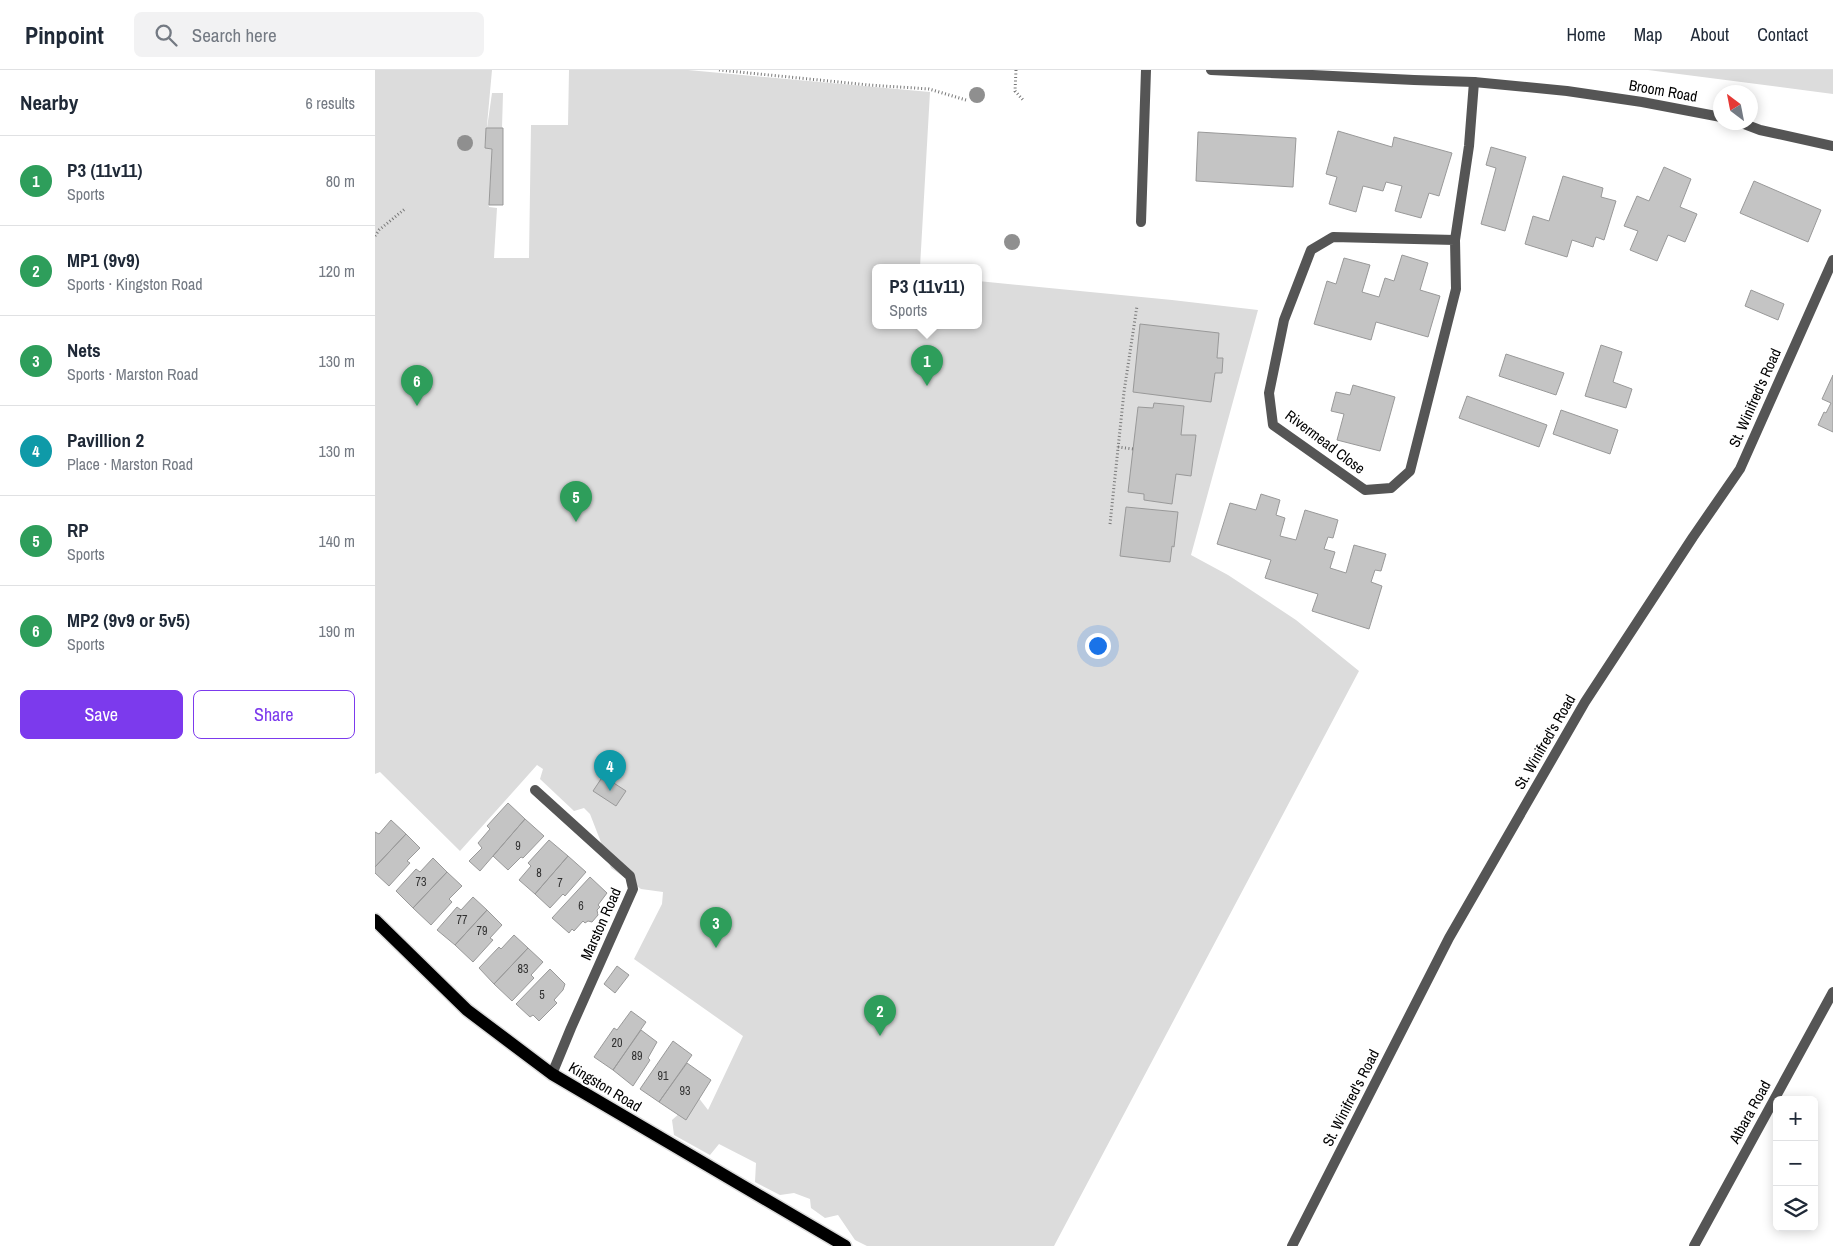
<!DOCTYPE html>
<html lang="en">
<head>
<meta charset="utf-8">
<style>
  :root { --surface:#fff; --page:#f2f2f3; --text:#1f2937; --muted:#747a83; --line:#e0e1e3; --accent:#7c3aed }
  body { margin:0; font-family:"Archivo Narrow",sans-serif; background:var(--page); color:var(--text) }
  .controls { position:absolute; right:15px; bottom:15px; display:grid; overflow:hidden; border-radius:8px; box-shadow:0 2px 12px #0003 }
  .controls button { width:45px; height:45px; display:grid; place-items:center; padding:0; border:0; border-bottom:1px solid var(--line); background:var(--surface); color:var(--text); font:25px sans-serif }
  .compass { position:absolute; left:1338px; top:15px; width:45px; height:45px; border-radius:50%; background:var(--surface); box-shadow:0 2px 12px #0003; rotate:328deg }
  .you { position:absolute; left:722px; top:575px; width:18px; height:18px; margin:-12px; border:4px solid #fff; border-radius:50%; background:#1a73e8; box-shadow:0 0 0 8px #1a73e833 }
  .badge { display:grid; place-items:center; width:32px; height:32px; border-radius:50%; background:var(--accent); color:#fff; font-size:16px; font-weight:700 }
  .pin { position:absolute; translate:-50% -41px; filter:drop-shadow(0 1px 2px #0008) }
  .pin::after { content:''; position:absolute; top:26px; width:18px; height:15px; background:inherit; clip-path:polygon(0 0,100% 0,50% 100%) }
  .popup { position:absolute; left:497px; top:194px; width:110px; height:65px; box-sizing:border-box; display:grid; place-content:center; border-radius:8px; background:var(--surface); filter:drop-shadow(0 1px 4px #0005); font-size:16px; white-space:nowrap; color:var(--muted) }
  .popup b { font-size:19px; color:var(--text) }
  .popup::after { content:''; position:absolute; left:50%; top:100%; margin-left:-10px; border:10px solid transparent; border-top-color:var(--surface) }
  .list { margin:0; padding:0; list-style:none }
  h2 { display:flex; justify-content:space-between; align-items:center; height:65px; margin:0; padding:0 20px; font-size:21px }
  h2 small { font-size:16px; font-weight:400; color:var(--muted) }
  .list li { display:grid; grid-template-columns:32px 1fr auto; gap:15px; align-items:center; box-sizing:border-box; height:90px; padding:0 20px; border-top:1px solid var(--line) }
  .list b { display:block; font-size:19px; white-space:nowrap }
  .list p { margin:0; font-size:16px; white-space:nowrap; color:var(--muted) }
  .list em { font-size:16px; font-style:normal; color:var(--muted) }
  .actions { display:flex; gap:10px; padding:15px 20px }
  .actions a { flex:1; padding:11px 0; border:1px solid var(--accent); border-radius:8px; text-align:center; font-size:18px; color:var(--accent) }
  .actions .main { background:var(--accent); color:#fff }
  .icon { flex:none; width:28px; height:28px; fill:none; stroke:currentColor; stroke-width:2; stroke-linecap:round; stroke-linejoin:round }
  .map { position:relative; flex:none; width:1458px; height:1176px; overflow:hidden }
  header { display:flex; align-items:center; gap:30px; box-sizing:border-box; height:70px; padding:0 25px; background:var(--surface); border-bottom:1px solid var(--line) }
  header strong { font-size:24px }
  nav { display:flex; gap:28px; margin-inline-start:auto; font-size:18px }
  .search { width:350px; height:45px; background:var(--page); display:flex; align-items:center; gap:12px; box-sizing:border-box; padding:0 18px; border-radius:8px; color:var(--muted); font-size:19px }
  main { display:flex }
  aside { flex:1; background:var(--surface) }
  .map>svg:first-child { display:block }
  .green { fill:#dcdcdc }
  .building { fill:#c4c4c4; stroke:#999 }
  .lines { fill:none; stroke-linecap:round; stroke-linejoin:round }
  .primary-casing { stroke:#dbdbdb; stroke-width:15 }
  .path { stroke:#777; stroke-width:3; stroke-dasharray:1 2.5; stroke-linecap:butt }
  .service { stroke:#555; stroke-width:10 }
  .minor { stroke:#555; stroke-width:10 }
  .tertiary { stroke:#555; stroke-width:10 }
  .primary { stroke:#000; stroke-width:12 }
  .tree { fill:#8f8f8f }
  .labels { text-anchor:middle; stroke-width:4.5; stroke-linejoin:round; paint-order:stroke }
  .number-label { font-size:12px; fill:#313131 }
  .street-label { font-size:15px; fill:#000; stroke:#fff }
</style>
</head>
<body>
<header>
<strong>Pinpoint</strong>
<div class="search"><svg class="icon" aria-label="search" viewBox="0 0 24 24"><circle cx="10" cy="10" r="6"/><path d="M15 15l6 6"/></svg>Search here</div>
<nav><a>Home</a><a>Map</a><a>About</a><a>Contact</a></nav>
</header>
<main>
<aside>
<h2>Nearby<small>6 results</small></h2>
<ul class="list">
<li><span class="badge" style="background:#2e9e5b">1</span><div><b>P3 (11v11)</b><p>Sports</p></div><em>80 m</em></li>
<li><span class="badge" style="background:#2e9e5b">2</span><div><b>MP1 (9v9)</b><p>Sports · Kingston Road</p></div><em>120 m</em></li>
<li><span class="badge" style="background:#2e9e5b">3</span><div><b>Nets</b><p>Sports · Marston Road</p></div><em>130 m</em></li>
<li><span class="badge" style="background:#0f9aa8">4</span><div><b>Pavillion 2</b><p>Place · Marston Road</p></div><em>130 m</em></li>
<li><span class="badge" style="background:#2e9e5b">5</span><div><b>RP</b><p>Sports</p></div><em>140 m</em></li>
<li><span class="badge" style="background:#2e9e5b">6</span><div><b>MP2 (9v9 or 5v5)</b><p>Sports</p></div><em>190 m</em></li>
</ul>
<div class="actions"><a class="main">Save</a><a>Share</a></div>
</aside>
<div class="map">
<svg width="1458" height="1176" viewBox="0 0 1458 1176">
  <rect width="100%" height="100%" fill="#fff"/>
  <path class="green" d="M0,0H117L110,77L117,79L114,137L122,138L119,188H154L156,55H193L194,0H313L555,22L545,197H501V255H603V211L797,230L883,240L816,485L853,505L921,550L984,601L679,1176H492L480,1170L463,1145L450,1148L436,1138L435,1129L419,1123L405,1125L380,1112L381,1093L344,1074L335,1085L299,1065L297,1050L323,1027L333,1040L368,966L259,889L287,834L288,822L266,819L236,798L215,744L209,738L199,741L165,709L168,699L162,695L85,781L5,702L0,704Z
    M1273,0H1458V24Z
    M117,23H128L127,58H112Z"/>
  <path class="building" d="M111,58H128V135H114L117,79L110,78Z
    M963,61L1017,77L1019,67L1077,83L1064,126L1054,123L1046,148L1020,141L1027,116L1011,112L1008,121L988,116L981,142L954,134L962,107L951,104Z
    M823,62L921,68L918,117L821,111Z
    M1116,77L1151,87L1130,161L1106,154L1121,98L1111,95Z
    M1289,97L1316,109L1305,137L1322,144L1310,172L1293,165L1282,191L1255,180L1263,161L1249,156L1262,126L1274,131Z
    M1188,106L1228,118L1226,127L1241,131L1229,170L1221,167L1218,177L1197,170L1192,187L1150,174L1158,146L1174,151Z
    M1379,111L1446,140L1433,172L1365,143Z
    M1027,185L1053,193L1045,220L1065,226L1053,267L1001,252L996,270L939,254L952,211L961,214L969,188L995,195L987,222L1004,227L1010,208L1019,211Z
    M1376,220L1409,234L1403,250L1370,236Z
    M765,254L844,263L842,288H848L847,303H840L836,332L758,322Z
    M1226,275L1247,282L1238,312L1257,319L1251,338L1210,326Z
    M1131,284L1189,303L1181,325L1124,306Z
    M1458,305V362L1443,355L1449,342L1451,343L1456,333L1447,329Z
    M978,315L1020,327L1005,381L962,370L969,344L956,341L961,322L975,325Z
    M1092,326L1172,355L1164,377L1084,348Z
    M779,333L809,336L806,365H821L816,406L801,404L797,434L769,430V424L753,422L763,337L778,338Z
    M1186,340L1243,360L1235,384L1178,364Z
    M886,424L905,430L901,445L910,448L905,466L921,470L930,440L963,450L958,468L953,467L949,479L960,482L955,498L971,503L979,475L1011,484L1006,501L1000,500L996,512L1007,516L994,559L937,541L943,524L890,508L896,490L842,474L855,433L881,440Z
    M751,437L803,442L799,477L797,476L795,492L745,486Z
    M228,706L251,721L241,736L218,721Z
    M133,733L150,749L105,801L94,791L107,778L103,773L115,759L112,756Z
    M150,749L169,766L148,788L146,787L133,800L118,786Z
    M16,750L31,764L0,797V762L4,764Z
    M31,764L45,778L32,791L35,793L14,816L0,803V797Z
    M174,770L193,786L160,824L144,810L156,796L153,793Z
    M193,786L211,802L190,826L188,824L175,838L160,824Z
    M58,788L72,802L38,838L21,821L41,799L45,802Z
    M72,802L87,816L74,829L77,832L56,855L38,838Z
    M215,807L232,823L223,835L225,837L222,840L223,845L217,852L213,851L210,853L208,851L199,861L197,859L194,863L177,848Z
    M98,827L112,840L80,875L62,860L82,837L86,840Z
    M112,840L127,855L115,868L118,870L98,892L80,875Z
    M139,865L153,878L119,914L104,898L124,877L126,879Z
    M153,878L168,892L156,905L159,908L137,931L119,914Z
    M242,896L254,905L240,923L229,914Z
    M175,899L190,914L188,920L179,930L182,933L164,951L158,945L155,947L141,934Z
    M256,941L271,952L238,1000L219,987L239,958L242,960Z
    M266,960L282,972L273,988L275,990L258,1016L238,1000Z
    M298,971L317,985L284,1032L265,1019Z
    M312,993L336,1010L311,1050L284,1032Z"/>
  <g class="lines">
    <g class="primary-casing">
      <path id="primary" d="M0,850L92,940L177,1004L470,1176"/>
    </g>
    <path class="path" d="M344,0L494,15L554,19L591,30
      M641,0L640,21L649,31
      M0,166L4,160L31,138
      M743,377L758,379
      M735,454L749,322L762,236"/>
    <path class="service" d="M766,152L771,0"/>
    <path class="minor" d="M1080,170L958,167L936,180L909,250L894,323L898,355L990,420L1016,418L1035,401L1081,219L1080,170L1094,76L1099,12
      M160,720L255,806L258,819L196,958L177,1004
      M917,1176L1074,868L1210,632L1318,467L1365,399L1458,190
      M1319,1176L1458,922"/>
    <path class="tertiary" d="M836,0L1039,10L1099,12L1192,21L1267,32L1346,47
      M1364,52L1385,60L1458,76"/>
    <use href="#primary" class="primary"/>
  </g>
  <g class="tree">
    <circle cx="602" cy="25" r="8"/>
    <circle cx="90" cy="73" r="8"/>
    <circle cx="637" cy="172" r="8"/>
  </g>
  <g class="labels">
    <g class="number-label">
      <text x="143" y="780">9</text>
      <text x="164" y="807">8</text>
      <text x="46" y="816">73</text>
      <text x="185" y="817">7</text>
      <text x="206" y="840">6</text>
      <text x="87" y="854">77</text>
      <text x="107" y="865">79</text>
      <text x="148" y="903">83</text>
      <text x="167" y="929">5</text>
      <text x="242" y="977">20</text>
      <text x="262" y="990">89</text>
      <text x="288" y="1010">91</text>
      <text x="310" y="1025">93</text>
    </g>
    <g class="street-label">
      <text transform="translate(1288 21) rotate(10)" y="5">Broom Road</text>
      <text transform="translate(1380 328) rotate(-66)" y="5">St. Winifred's Road</text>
      <text transform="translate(950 372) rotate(37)" y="5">Rivermead Close</text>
      <text transform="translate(1170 672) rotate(-60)" y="5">St. Winifred's Road</text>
      <text transform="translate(226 854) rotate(-66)" y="5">Marston Road</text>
      <text transform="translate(230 1017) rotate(31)" y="5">Kingston Road</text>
      <text transform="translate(976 1028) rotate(-63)" y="5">St. Winifred's Road</text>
      <text transform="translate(1375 1042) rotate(-61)" y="5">Atbara Road</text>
    </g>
  </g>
</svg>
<div class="controls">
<button>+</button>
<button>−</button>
<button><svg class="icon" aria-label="layers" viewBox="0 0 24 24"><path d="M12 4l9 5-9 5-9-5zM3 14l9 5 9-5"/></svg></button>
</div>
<svg class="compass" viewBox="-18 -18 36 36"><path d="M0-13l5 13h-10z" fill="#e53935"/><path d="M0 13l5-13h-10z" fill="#747a83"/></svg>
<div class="you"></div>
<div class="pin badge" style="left:552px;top:316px;background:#2e9e5b">1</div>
<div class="popup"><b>P3 (11v11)</b>Sports</div>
<div class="pin badge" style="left:505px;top:966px;background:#2e9e5b">2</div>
<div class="pin badge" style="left:341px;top:878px;background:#2e9e5b">3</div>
<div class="pin badge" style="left:235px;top:721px;background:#0f9aa8">4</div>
<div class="pin badge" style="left:201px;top:452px;background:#2e9e5b">5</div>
<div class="pin badge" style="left:42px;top:336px;background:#2e9e5b">6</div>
</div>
</main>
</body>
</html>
